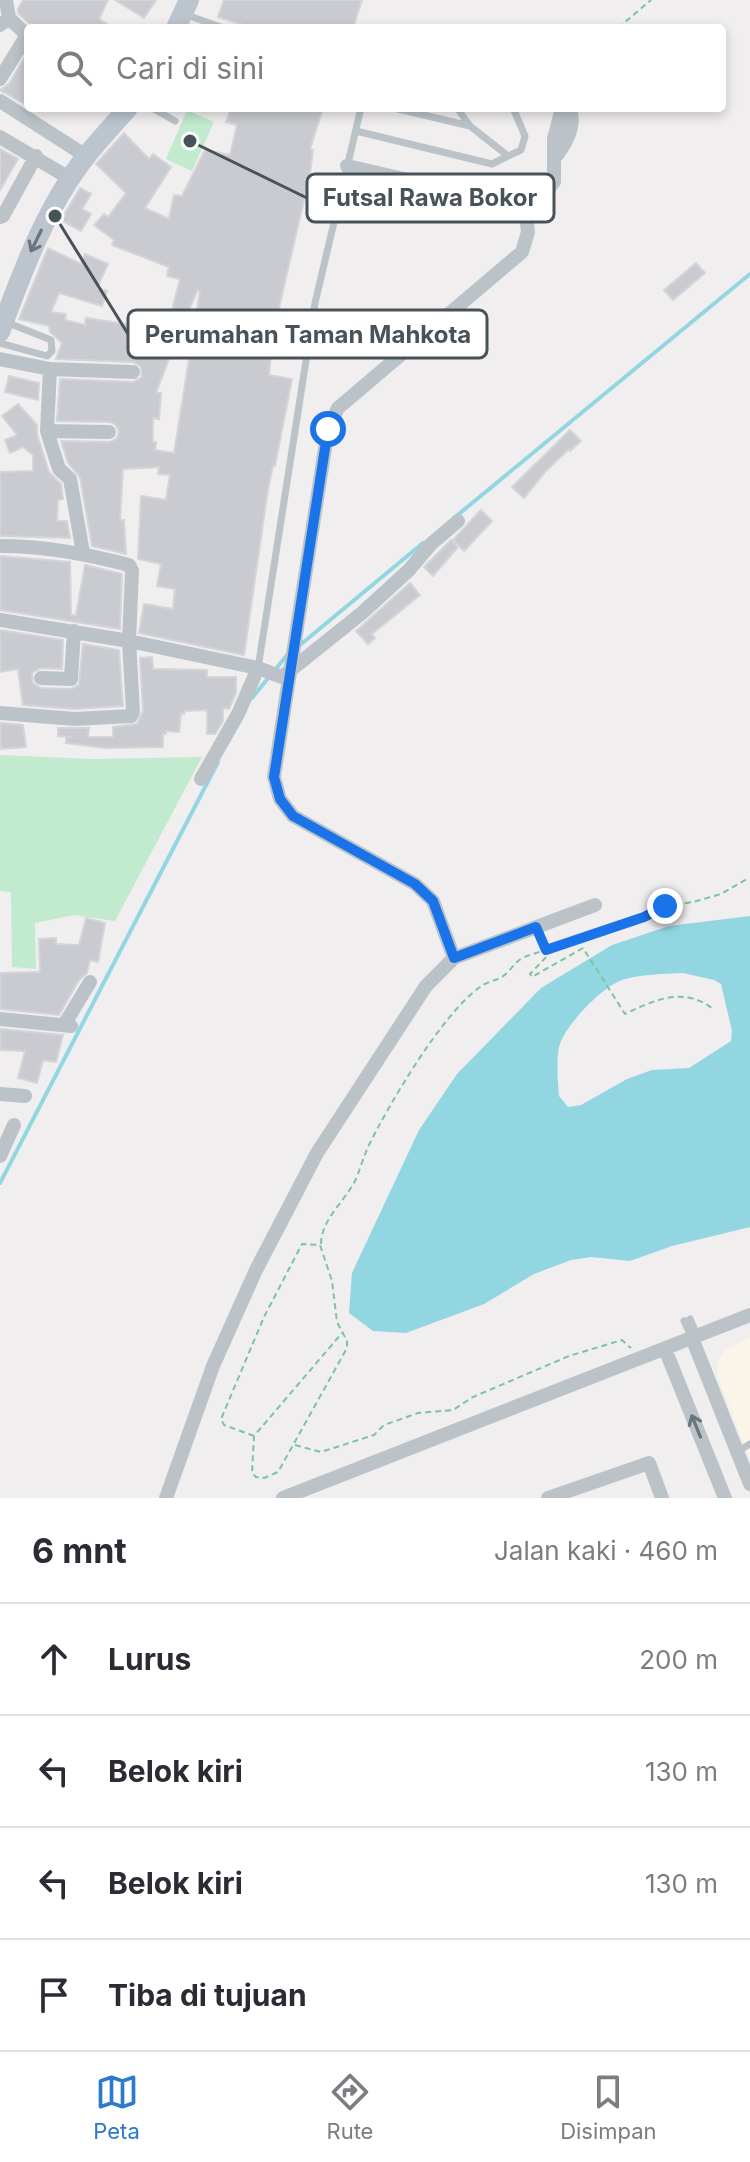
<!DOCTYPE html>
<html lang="id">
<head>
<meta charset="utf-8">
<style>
  :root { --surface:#fff; --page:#f2f2f3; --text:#2b2b33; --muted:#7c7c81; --line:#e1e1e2; --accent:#2c7acd }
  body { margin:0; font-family:Inter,sans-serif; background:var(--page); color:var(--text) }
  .stop { position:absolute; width:24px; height:24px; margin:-18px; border:6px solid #1a73e8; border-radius:50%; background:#fff }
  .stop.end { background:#1a73e8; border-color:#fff; box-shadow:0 2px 8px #0008 }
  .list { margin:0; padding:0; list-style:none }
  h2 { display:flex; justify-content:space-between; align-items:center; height:104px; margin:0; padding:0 32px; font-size:34px }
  h2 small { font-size:26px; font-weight:400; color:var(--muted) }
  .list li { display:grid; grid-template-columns:52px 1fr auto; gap:24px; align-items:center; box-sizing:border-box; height:112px; padding:0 32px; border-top:2px solid var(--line) }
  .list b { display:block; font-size:30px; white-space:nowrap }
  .list em { font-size:26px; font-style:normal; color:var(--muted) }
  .icon { flex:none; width:44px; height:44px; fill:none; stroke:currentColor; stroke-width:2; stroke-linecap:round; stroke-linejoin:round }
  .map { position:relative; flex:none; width:750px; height:1498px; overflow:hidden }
  .search { position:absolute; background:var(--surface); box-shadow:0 4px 12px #0003; left:24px; right:24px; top:24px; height:88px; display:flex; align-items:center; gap:20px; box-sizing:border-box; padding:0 28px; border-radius:8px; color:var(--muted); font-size:30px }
  .sheet { height:552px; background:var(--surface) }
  nav { display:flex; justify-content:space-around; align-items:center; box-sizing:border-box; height:112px; border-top:2px solid var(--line); background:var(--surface); font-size:22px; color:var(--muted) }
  nav a { display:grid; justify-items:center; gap:4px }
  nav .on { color:var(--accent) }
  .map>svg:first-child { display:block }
  .commercial { fill:#faf4e9 }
  .green { fill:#c1eace }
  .water { fill:#92d6e2; fill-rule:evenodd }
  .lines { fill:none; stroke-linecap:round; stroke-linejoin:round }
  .stream { stroke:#92d6e2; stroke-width:4 }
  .building { fill:#c9cbd0; stroke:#d3d5d9; stroke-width:2 }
  .path { stroke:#7cc49d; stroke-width:2; stroke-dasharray:6 4; stroke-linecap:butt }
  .lane { stroke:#bbc3c9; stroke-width:7 }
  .street { stroke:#bbc3c9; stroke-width:14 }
  .secondary { stroke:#bcc5ce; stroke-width:20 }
  .street-bridge { stroke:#bbc3c9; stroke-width:14 }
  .oneway { stroke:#6b747c }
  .oneway2 { stroke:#6a747b }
  .route { stroke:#1a73e8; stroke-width:10 }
  .leader { fill:none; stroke:#485259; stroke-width:3 }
  .callout-dot { fill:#485259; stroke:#fff; stroke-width:3 }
  .callout { fill:#fff; stroke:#485259; stroke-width:3 }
  .callout-label { font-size:24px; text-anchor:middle; font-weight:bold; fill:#485259 }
</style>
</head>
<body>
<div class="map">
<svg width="750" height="1498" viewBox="0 0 750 1498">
  <rect width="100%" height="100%" fill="#f0eeee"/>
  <path class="commercial" d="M750,1337V1460L717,1375L718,1362L724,1351Z"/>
  <path class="green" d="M187,110L214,122L192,171L166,159Z
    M0,755L91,759L202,757L115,921L74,915L35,923L36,969L12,967L11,892L0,891Z"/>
  <path class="water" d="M750,916V1227L672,1246L630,1261L591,1257L571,1260L534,1274L484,1304L406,1333L373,1331L349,1313L352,1273L419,1130L457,1074L541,988L612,945L669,926ZM683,973L714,980L721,984L732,1031L731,1041L689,1068L652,1070L627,1079L581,1105L568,1107L559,1096C558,1081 556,1062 559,1047C564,1026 602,987 622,980C641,974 663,974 683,973Z"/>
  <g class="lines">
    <path class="stream" d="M454,518L750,274
      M300,645L423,543
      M275,670L287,655
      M252,698L269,677
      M0,1183L218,762"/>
  </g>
  <path class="building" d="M23,0H108L99,19L113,28H34L18,13V9Z
    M115,0H156L144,18Z
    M224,0H362L353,28H254L218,17Z
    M28,52V106L0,90L9,84Z
    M231,108H323L310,149L313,150L310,174L273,334L269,375L292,379L275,466H273L268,489L244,655L139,633L144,604L173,609L175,589L157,586L161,564L138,559L141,496L166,500L170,475L158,474L159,467L123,469L120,520H124L126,554L92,546L80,477L68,463L61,441L110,442L117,438L119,431L115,424L110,422L57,421L60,379L133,382L142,377L141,367L133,362L56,359L62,343L50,332L49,326L19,319L48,248L81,264L85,254L108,264L97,288L107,291L102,306L59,293L51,312L66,314L65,320L85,325L86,318L157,329L153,349L170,356L156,393H161L159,419L153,418V442H156L155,450L174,453L200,291H197L183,324L169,321L180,279L167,276L169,267L112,245L114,240L94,225L104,214L108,217L126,193L96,164L124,133L149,159L153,154L171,167L145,208L169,219L174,195L182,196L205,150L230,155L237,125L226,122Z
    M0,149L18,159L0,190Z
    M80,188L91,194L82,209L91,214L81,231L61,220Z
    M696,263L705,273L673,300L664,290Z
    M9,376L39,383L38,400L5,392Z
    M18,404L37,425V434L49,472L61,484L63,499L58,500L57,521H67L70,538L0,536V472L33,471V455L23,447L10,453L5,440L17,435L2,416Z
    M570,430L581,441L570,451L569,449L545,472L524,498L512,487Z
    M481,510L492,521L464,551L453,540Z
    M451,540L458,547L433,576L424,567Z
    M0,556L70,562L71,615H76L85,565L122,574L120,629L0,610Z
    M410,583L420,595L372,634L375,638L368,644L356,631Z
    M0,630L63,640L62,669L41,668L32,673L33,683L41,688L71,689L79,685L83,644L119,650L123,706L75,709L23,705L18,669L0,672Z
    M152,657L153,669L207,670V677H236V693L229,709L223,708V721L215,734H207V710L185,711L184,714L181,713L179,732L166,731V734H163V747L105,748L66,743V737H72L58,736V728H89L88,737H113V727L137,724L143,711L140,658Z
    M0,723L23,725L26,747L1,749Z
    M86,918L105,923L98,962L90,960L87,973L79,980L59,1015L0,1009V973L40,972L39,939L56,938V944L79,945Z
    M0,1029L63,1035L56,1062L43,1060L37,1083L18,1078L25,1051L0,1050Z"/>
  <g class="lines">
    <path class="path" d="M618,28L651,0
      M541,939L548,955L530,974L532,977L583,948L625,1014C654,1000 684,986 713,1009
      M321,1244C321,1220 344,1202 355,1181C360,1170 363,1158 368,1147C389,1104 442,1014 480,987C486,982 495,981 502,977C511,971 514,962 524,957L644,917L665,906L693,902L721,894L747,879
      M254,1436L224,1425L221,1419L264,1317L302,1244L320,1245L332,1281L337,1322L347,1341V1348L278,1472L264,1478L256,1477L252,1473L254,1436L342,1333
      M295,1445L321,1452L374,1435L384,1425L418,1413L453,1410L473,1397L569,1356L622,1340L631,1348"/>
    <path class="lane" d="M184,14L223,28
      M152,108L175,121
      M394,108L470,126
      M457,108L470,126L508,156L521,150L525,136L513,108
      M356,131L492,164L508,156
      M0,343L47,356L52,351L51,340L6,322
      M258,668L315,303L361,108
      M690,1319L697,1335
      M684,1321L692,1338
      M737,1452L750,1444"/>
    <path class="street" d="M6,0L9,18
      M0,25L9,18L28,36
      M0,79L27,35
      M0,101L86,156
      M0,137L71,179
      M554,159C565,145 576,128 570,108
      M526,215L554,182V139L562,108
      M0,217L3,216L36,156
      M0,359L50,369L133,372
      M50,369L47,431L59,469L70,479L83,553
      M47,431L109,432
      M0,546C45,546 86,554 129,565L132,571L129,641L258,668L282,677L362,613L409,570L431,544L458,521
      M0,620L129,641L133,712L131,716L75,719L0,713
      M297,628L328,429L338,408L522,252L528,232L526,215L514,204L347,166
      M41,678L71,679L74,631
      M288,685L274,777L280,799L293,816L415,884L433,901L454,958
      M201,779L238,714L258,668
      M0,1019L71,1026
      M64,1025L90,982
      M0,1094L25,1096
      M0,1156L14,1125
      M692,1338L750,1484
      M665,1349L725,1498
      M166,1498L213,1366L256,1270L317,1153L426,986L454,958L595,905
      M283,1498L750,1315
      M548,1498L649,1463L662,1498"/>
    <path class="secondary" d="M176,28L189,0
      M0,332C23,270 46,207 87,155C100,139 114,124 128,108"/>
    <path class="street-bridge" d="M288,685L297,628"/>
  </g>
  <defs><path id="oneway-shaft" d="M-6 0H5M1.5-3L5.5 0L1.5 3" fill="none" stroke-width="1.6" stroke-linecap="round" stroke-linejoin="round" transform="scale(2)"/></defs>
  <use class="oneway" href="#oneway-shaft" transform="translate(36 241) rotate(116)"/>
  <use class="oneway2" href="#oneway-shaft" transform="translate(696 1426) rotate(-112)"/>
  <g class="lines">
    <path class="route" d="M328,429L274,777L280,799L293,816L415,884L433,901L454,958L536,927L546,950L644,917L665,906"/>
  </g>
  <path class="leader" d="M190 141L307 198M55 216L128 334"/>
  <g class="callout-dot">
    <circle cx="190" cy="141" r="8"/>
    <circle cx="55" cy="216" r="8"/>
  </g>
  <g class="callout">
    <rect x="307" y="174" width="247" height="48" rx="8"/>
    <rect x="128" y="310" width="359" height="48" rx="8"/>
  </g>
  <g class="callout-label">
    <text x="430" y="206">Futsal Rawa Bokor</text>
    <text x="308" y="343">Perumahan Taman Mahkota</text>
  </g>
</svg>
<div class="stop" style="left:328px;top:429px"></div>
<div class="stop end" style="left:665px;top:906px"></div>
<div class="search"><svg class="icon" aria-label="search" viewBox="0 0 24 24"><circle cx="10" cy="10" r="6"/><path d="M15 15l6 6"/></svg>Cari di sini</div>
</div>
<section class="sheet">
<h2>6 mnt<small>Jalan kaki · 460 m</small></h2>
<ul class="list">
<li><svg class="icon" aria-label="ahead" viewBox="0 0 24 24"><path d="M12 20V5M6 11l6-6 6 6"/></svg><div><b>Lurus</b></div><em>200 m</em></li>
<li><svg class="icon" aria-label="left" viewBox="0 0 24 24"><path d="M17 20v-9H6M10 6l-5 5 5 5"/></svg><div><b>Belok kiri</b></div><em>130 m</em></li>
<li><svg class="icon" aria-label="left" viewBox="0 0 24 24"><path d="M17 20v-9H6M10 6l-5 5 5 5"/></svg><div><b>Belok kiri</b></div><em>130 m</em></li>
<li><svg class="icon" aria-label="arrive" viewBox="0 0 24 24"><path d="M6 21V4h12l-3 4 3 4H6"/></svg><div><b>Tiba di tujuan</b></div></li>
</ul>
</section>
<nav>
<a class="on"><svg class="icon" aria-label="map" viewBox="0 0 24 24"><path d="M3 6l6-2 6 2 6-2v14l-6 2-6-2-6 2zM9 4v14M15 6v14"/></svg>Peta</a>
<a><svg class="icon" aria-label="directions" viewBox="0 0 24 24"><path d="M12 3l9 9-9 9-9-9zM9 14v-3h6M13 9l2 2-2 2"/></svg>Rute</a>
<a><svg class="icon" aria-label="saved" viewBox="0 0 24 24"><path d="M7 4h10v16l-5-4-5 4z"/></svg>Disimpan</a>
</nav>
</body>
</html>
